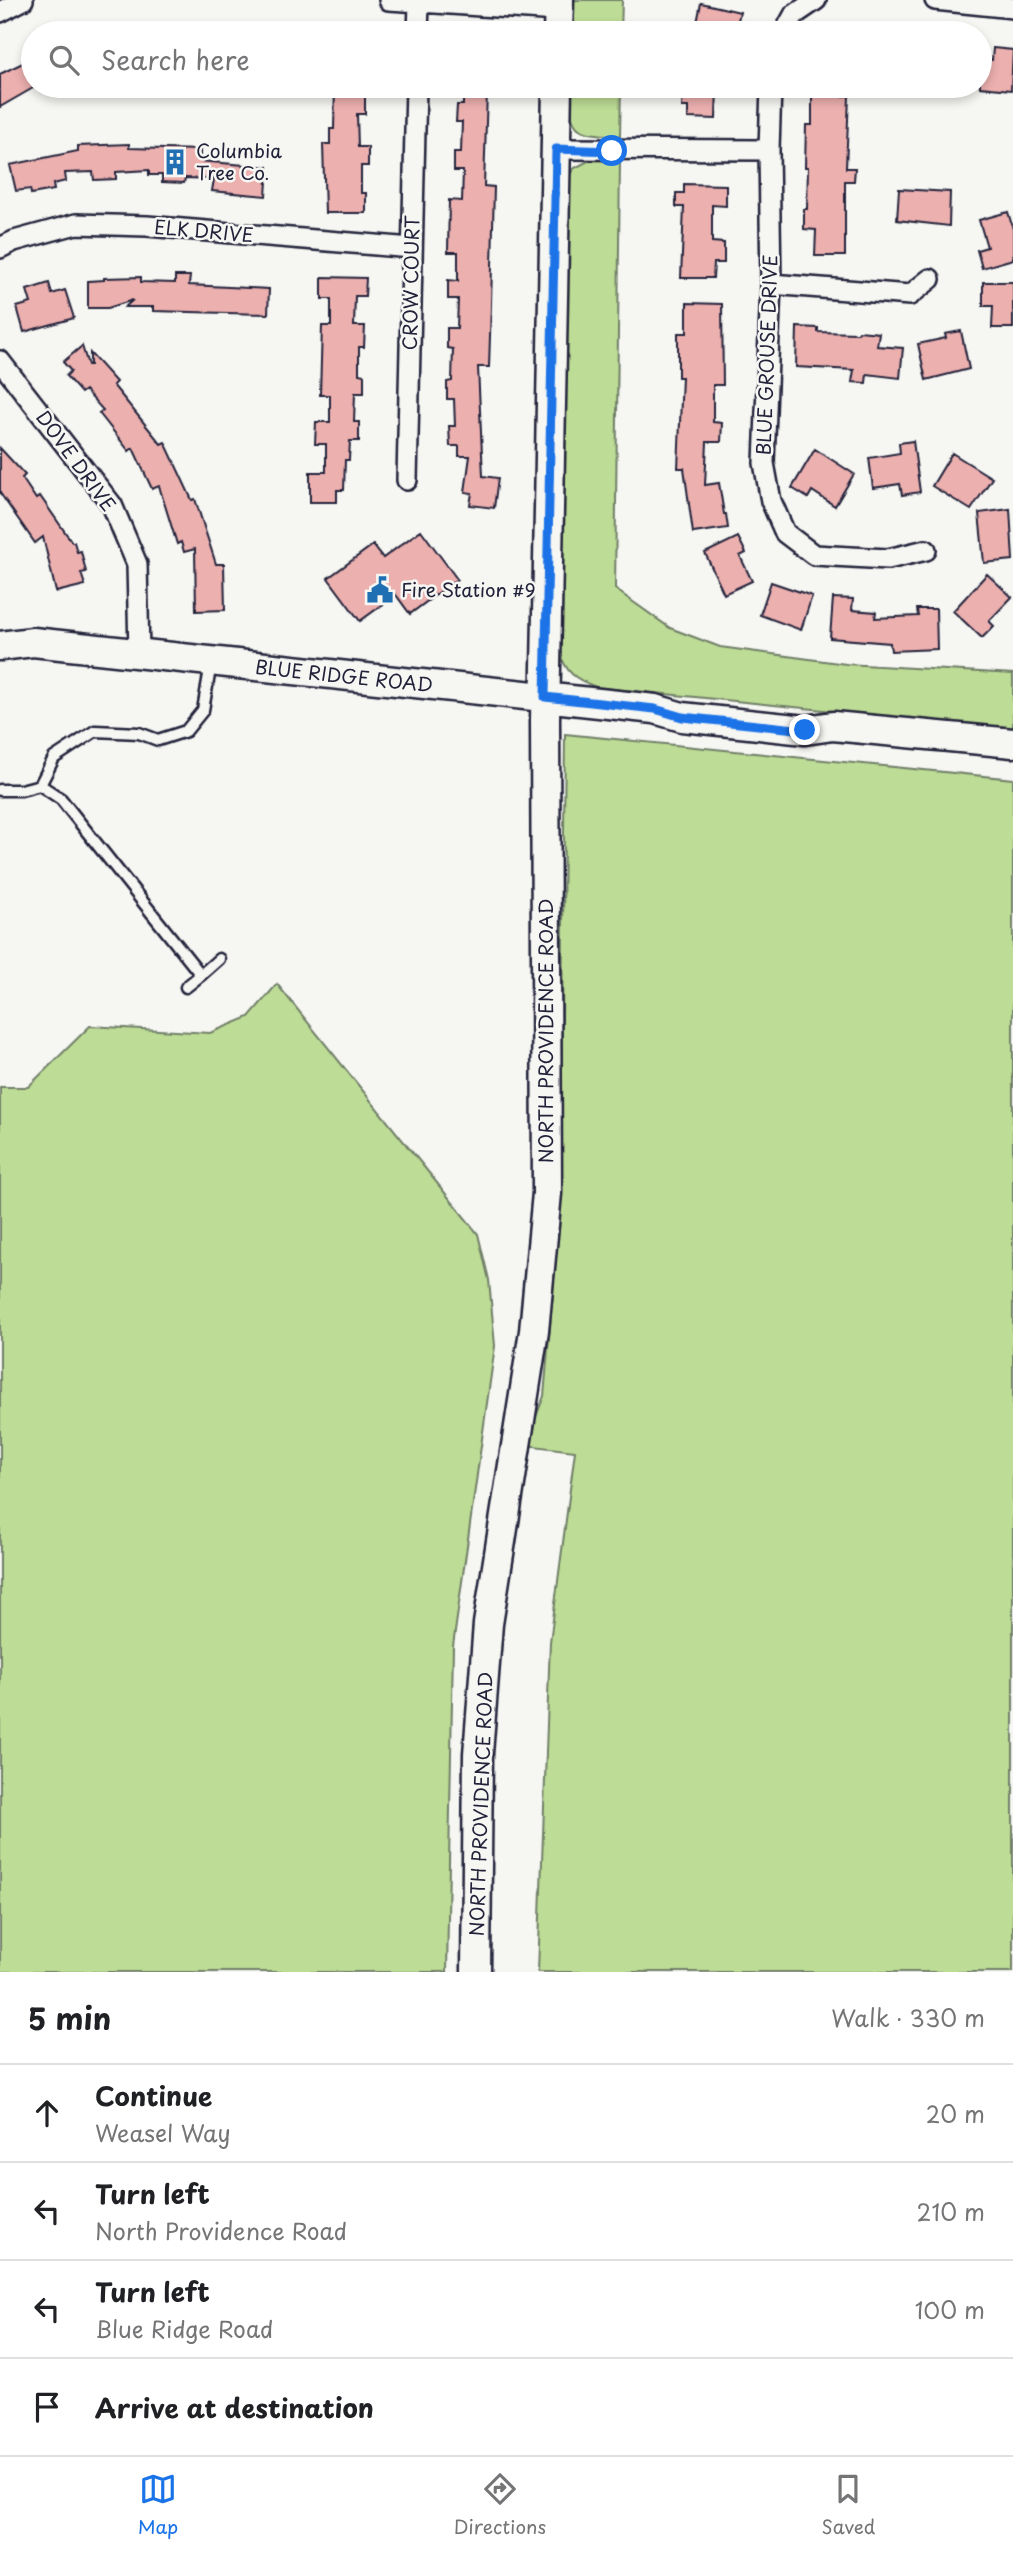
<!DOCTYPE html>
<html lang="en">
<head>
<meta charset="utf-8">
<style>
  :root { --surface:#fff; --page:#f2f2f2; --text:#202124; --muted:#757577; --line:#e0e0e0; --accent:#1a73e8 }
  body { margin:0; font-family:"Playpen Sans",sans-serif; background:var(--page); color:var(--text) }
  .stop { position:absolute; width:21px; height:21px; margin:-16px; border:5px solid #1a73e8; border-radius:50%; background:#fff }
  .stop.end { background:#1a73e8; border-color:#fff; box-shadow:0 2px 7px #0008 }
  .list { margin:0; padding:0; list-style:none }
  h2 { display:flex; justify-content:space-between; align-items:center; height:91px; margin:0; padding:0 28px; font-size:30px }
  h2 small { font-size:23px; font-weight:400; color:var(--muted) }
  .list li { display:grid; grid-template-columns:46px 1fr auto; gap:21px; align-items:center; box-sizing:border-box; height:98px; padding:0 28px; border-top:2px solid var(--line) }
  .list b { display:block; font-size:26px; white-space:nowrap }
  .list p { margin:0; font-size:23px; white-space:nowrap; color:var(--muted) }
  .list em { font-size:23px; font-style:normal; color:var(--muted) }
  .icon { flex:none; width:38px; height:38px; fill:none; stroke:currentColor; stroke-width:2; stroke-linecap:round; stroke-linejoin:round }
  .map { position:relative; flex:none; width:1013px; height:1972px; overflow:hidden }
  .search { position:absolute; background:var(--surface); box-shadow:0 4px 10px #0003; left:21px; right:21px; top:21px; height:77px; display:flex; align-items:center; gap:18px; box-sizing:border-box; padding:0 24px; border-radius:38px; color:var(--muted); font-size:26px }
  .sheet { height:483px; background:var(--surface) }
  nav { display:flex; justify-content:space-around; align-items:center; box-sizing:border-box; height:98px; border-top:2px solid var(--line); background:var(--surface); font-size:19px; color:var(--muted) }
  nav a { display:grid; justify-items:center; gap:4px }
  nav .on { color:var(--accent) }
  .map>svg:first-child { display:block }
  .green { fill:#bddc95; stroke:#707f68; stroke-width:2 }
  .building { fill:#ecb0af; stroke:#22223b; stroke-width:2 }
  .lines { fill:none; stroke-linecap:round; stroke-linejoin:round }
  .lane-casing { stroke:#22223b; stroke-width:15 }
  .street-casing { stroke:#22223b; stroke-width:24 }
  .secondary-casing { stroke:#22223b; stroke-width:33 }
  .lane { stroke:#f6f6f2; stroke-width:10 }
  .street { stroke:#f6f6f2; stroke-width:19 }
  .secondary { stroke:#f6f6f2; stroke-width:28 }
  .route { stroke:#1a73e8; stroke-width:9 }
  .labels { text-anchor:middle; stroke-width:5; stroke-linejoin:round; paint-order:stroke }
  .poi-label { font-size:19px; fill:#22223b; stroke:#f6f6f2; text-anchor:start }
  .street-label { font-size:19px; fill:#22223b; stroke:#f6f6f2 }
</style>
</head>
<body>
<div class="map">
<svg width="1013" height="1972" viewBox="0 0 1013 1972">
  <rect width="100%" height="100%" fill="#f6f6f2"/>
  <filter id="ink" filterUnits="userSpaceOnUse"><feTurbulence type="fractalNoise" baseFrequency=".0143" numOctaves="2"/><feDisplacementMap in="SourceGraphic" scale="14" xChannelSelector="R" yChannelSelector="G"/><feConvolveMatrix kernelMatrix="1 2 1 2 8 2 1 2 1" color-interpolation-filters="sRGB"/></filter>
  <g filter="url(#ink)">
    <path class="green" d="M571,0H622L621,33H570Z
      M569,86H621L620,136C574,133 570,133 569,86Z
      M590,160L620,161L615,589L670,628L720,647L846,664L1013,674V729L596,687C575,679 566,673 559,651L568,182L573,169Z
      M565,734L1013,779V1972H538L550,1642L575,1451L525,1445L544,1396L560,1210Z
      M277,984L478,1234L489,1280L495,1346L453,1646L447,1972H0V1087H28L90,1026L210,1033L249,1017Z"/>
    <path class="building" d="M701,3L740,12L735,33H695Z
      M993,48L1013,50L1011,90L980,87V59L992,60Z
      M33,58V88L0,107V74Z
      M335,86H358V95H365V114H357L358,147H368V166H361V193H366V213H325L323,144H330V129H334Z
      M683,86H717L716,119L688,118V107H682Z
      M463,91H487L484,186L494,187L491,305L489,367H478L483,476L498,478L494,508L470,505L472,493L465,492L470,456H459V446H450L449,426H455L454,399H447V382L452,381L453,349L447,348V328H457L458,299H448V280L458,281V252H448L449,200L462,201L463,171H454V152H461L462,122H456L457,105H463Z
      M812,95L849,96L846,168H855L854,181H845V256H815L816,230L804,229V209H807L808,167H805L806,125H812Z
      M129,144V148L200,150V161L268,167L266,196L212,191L214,179L185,178L184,183L162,182V175H149V170L116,172V179L94,180L93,172L65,173L66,181L53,184L54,190L31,194L30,189L16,191L10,165L78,151V146Z
      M684,184L726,185V206L712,205V242L724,243V263H714L713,278H681L684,207H676V193H684Z
      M899,189L950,192L949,226L897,220Z
      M1008,212L1013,229V259L982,268L977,250L987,247L979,220Z
      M175,276H190L189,285L269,289L268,314L153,311V307H125L133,300L108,308H88V281L104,280V278L141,277V282L175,283Z
      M322,277L366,278L365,296H355L354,326H365L364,347H359V374L364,375V393H355L354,422H359V441H350L349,460H345L344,490H337V502H310V472H326V444H315L316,422H330V395H320L322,326H331V299H322Z
      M983,282H1013V328H992L993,306H983Z
      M49,283L52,294L65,290L74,318L24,332L17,307L31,303L27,290Z
      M687,303L722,304L723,385H713V422L722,423L721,442H707L705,485L719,483L724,514H726L728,528L693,533L684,468H678L682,377H678V333H687Z
      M797,327L818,328V332L858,333L859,331L879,333L877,346L903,348L900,378L867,374L866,383L852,382L854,370L796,367Z
      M961,331L969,369L926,380L918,344L946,338L945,334Z
      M82,346L88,365H90V353L116,382L113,385L161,444L165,442L192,500L195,499L216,564H224L225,610L196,611L195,549L184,552L181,542L177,544L159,486L152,489L133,448L129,451L99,413L103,410L85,390L81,393L66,376L71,371L63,362Z
      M913,441L920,492L902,495L900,484L873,488L869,458L900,453L899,443Z
      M0,448L25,475L22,478L36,499L40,496L72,542H74L77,552L81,551L86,572L81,573L85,585L56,592L43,537L35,543L0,493Z
      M815,449L854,474L835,506L812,491L808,498L792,488Z
      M952,453L992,478L971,510L932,486Z
      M1010,509L1013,560L984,563L979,513Z
      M421,530L457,579L410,614L396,595L360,621L328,578L373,545L383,558Z
      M738,537L746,553L740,556L752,581L724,594L705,553Z
      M987,574L1012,597L989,621L994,626L982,638L953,611Z
      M771,582L812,596L801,630L760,615Z
      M833,598L853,599L852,610L876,612L875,618L918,616L917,609H936L937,649L891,651L890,643L830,638Z"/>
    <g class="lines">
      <g class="lane-casing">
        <path id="lane" d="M40,785L61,799L201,975L219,959
          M0,790H21L40,785L54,758L95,731L139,733L158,740L186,731L203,710L211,663
          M186,987L201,975"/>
      </g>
      <g class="street-casing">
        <path id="street" d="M389,0L558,11
          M935,0L1013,8
          M0,12L23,0
          M418,33L419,4
          M784,33L794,15L816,0
          M771,86L769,150L771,284L764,463L771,501L785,533L814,555L888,559L926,550
          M556,149L769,150
          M0,248L14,241L76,224L147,226L412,248
          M771,284L910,295L930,279
          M0,361L112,505L137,564L139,653
          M407,480L416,86"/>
      </g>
      <g class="secondary-casing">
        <path id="secondary" d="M558,33L559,0
          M0,646L33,642L655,709L682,717L805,730L833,726L1013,743
          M476,1972L478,1754L488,1624L534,1331L547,1193L545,720L557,86"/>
      </g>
      <use href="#lane" class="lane"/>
      <use href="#street" class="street"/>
      <use href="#secondary" class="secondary"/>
    </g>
  </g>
  <g class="lines" filter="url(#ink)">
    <path class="route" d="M612,151L556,149L545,697L655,709L682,717L805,730"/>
  </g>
  <defs>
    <g id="building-bare" transform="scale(2.1)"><path d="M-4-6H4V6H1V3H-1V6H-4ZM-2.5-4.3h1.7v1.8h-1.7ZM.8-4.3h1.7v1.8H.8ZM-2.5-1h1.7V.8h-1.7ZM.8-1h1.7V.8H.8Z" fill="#1f6fb2" stroke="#f6f6f2" stroke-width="2.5" paint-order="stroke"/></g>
    <g id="civic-bare" transform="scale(2.1)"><path d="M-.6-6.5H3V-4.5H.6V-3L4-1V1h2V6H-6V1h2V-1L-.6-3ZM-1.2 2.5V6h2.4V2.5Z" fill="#1f6fb2" stroke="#f6f6f2" stroke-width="2.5" paint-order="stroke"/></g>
  </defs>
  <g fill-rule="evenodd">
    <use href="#building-bare" x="175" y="162"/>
    <use href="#civic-bare" x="380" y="590"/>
  </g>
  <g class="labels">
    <g class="poi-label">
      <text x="196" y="158">Columbia<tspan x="196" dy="22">Tree Co.</tspan></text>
      <text x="401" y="597">Fire Station #9</text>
    </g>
    <g class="street-label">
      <text transform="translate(204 231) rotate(5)" y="7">ELK DRIVE</text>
      <text transform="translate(411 283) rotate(-89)" y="7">CROW COURT</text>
      <text transform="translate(767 355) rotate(-88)" y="7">BLUE GROUSE DRIVE</text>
      <text transform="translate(76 461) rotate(54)" y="7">DOVE DRIVE</text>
      <text transform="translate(344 676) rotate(6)" y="7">BLUE RIDGE ROAD</text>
      <text transform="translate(546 1031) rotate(-90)" y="7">NORTH PROVIDENCE ROAD</text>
      <text transform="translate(481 1804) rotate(-88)" y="7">NORTH PROVIDENCE ROAD</text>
    </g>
  </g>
</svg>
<div class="stop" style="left:612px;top:151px"></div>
<div class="stop end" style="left:805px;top:730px"></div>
<div class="search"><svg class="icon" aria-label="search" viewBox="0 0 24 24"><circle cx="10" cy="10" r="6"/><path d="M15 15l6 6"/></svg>Search here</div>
</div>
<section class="sheet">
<h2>5 min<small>Walk · 330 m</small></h2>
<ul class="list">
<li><svg class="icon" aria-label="ahead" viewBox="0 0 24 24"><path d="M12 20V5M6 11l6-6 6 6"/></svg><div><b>Continue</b><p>Weasel Way</p></div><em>20 m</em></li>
<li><svg class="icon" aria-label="left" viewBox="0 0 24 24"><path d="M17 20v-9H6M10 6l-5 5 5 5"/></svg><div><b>Turn left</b><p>North Providence Road</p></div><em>210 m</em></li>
<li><svg class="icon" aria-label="left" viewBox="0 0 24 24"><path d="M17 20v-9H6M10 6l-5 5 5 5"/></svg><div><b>Turn left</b><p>Blue Ridge Road</p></div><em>100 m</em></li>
<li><svg class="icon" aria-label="arrive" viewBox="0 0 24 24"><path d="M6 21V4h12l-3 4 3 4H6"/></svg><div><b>Arrive at destination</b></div></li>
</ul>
</section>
<nav>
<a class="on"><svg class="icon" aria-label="map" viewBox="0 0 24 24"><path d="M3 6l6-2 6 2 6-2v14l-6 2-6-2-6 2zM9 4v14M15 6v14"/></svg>Map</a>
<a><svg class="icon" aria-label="directions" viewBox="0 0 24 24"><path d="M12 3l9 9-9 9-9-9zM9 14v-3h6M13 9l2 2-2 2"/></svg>Directions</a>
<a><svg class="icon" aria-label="saved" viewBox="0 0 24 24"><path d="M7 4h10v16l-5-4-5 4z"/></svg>Saved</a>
</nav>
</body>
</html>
